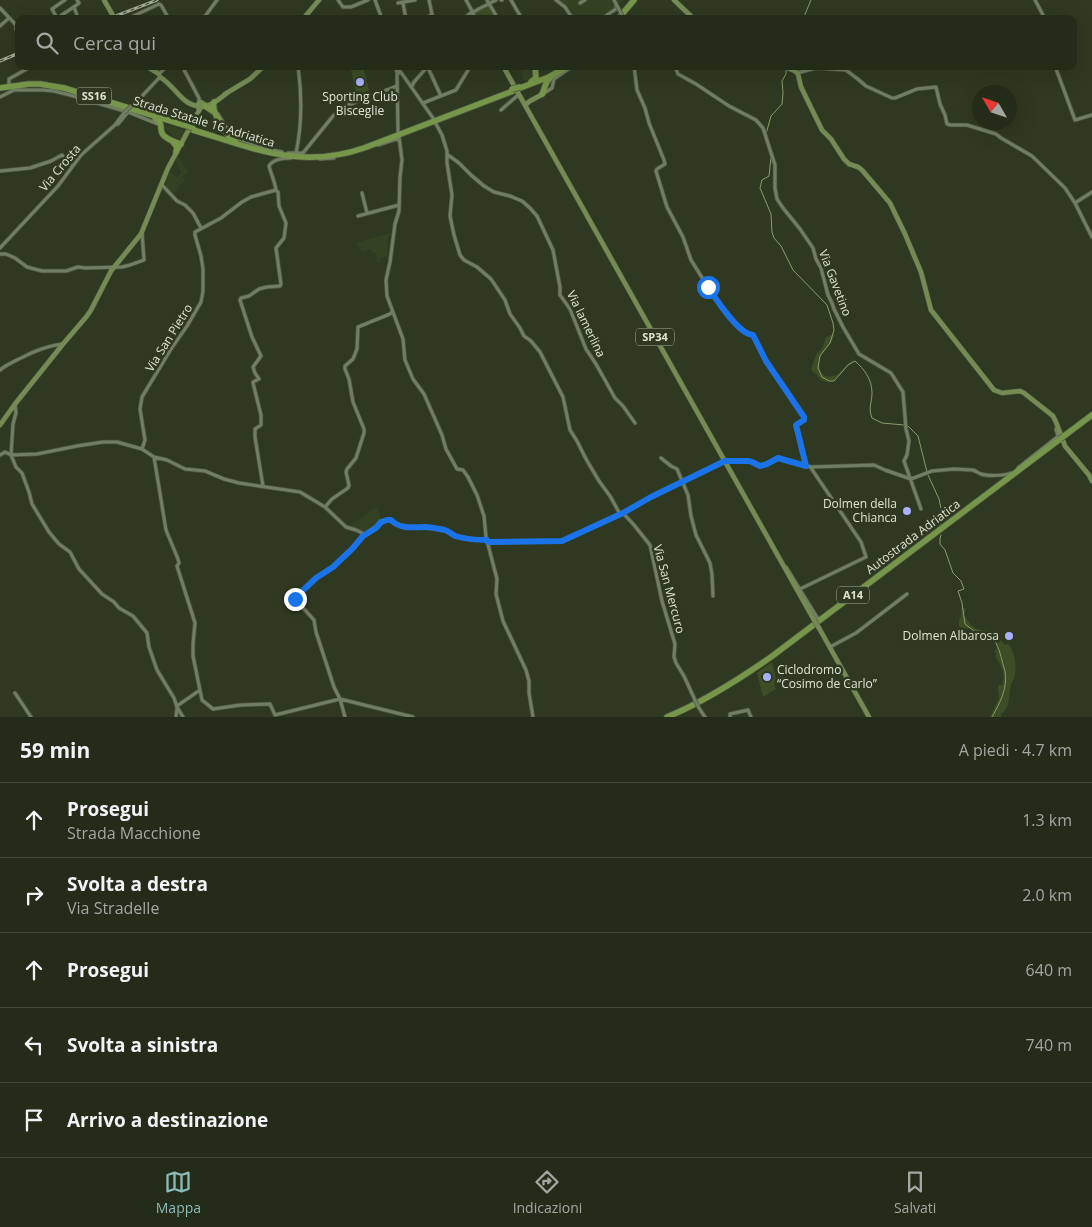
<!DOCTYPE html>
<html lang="it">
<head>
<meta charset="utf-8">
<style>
  :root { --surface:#232b19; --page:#2f3726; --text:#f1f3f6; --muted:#a3a7a2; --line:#404738; --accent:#8bbbb9 }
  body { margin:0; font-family:"Open Sans",sans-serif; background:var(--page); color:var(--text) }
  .compass { position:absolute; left:972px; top:85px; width:45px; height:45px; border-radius:50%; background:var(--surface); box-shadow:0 5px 20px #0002; rotate:309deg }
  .stop { position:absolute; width:15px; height:15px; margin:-11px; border:4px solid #1a73e8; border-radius:50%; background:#fff }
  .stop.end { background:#1a73e8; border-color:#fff; box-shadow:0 1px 5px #0008 }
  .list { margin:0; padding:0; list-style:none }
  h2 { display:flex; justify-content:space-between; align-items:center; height:65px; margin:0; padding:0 20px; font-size:21px }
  h2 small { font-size:16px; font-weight:400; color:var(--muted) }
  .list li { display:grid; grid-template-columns:32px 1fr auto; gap:15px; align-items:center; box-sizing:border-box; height:75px; padding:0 20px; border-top:1px solid var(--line) }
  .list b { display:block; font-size:19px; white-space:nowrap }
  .list p { margin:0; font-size:16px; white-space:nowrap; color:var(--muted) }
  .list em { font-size:16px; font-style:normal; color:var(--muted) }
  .icon { flex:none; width:28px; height:28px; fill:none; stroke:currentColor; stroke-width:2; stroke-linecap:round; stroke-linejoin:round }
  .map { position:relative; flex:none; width:1092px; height:717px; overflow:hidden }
  .search { position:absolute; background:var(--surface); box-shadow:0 5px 20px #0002; left:15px; right:15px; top:15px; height:55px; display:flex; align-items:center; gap:12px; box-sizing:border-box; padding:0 18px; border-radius:10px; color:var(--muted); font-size:19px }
  .sheet { height:440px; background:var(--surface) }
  nav { display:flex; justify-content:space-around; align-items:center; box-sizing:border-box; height:70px; border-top:1px solid var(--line); background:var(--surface); font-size:14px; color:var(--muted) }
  nav a { display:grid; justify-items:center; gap:2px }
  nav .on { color:var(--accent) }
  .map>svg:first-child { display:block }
  .built { fill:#344223 }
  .green { fill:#3d4e26 }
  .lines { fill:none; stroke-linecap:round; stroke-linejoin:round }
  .stream { stroke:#889d6b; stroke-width:1 }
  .minor-casing { stroke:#4e5742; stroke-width:4.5 }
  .major-casing { stroke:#4e5742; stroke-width:5.5 }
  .highway-casing { stroke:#4e5742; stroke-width:7 }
  .minor { stroke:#727e64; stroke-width:3 }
  .major { stroke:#748c54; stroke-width:4.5 }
  .highway { stroke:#769649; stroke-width:5.5 }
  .rail-casing { stroke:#a2ab98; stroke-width:3 }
  .rail { stroke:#2f3921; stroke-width:1; stroke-dasharray:4; stroke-linecap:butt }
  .minor-bridge-casing { stroke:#4e5742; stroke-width:4.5; stroke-linecap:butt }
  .major-bridge-casing { stroke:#4e5742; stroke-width:5.5; stroke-linecap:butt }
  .highway-bridge-casing { stroke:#4e5742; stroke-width:7; stroke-linecap:butt }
  .minor-bridge { stroke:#727e64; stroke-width:3 }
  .major-bridge { stroke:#748c54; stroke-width:4.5 }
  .highway-bridge { stroke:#769649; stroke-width:5.5 }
  .route { stroke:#1a73e8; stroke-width:6 }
  .poi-dot { fill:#a7b1fc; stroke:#2f3921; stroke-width:2 }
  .labels { text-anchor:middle; stroke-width:5; stroke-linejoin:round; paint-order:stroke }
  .shield { fill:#2f3921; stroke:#a9b19f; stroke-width:1 }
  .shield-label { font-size:11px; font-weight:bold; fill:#dde4d5 }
  .poi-label { font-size:12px; fill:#dde4d5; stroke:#2f3921; text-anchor:end }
  .street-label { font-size:12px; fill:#dde4d5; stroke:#2f3921 }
</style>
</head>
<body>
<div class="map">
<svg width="1092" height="717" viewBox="0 0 1092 717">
  <rect width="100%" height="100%" fill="#2f3921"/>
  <path class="built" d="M553,0H623L619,3L621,7L601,19H571L563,8Z
    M525,66H532L534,74L533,78L524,81L521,71L522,70L521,68Z
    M168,126H171L187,131L184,137L176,140L165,127Z
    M177,155L188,172L183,176L185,182L179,185V187L172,194L165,186L169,173L171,172L176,177L181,173L175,159Z
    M393,233L388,237L387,256L380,258V261L378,263L375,252H372L370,249L362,252L357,244L361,241Z
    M377,507L382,521L364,534L353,527H348Z"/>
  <path class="green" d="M488,5L496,19H478L475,13Z
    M350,66H363L370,95L358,100Z
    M834,334L835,335L831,343L820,356L819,365L821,372L825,376L829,377L837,375L851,361L855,359C849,364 836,381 830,382C827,382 825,381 822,381L815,373H814L811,369L817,353L822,349L826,337Z
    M961,607L966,609L964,615C970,624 975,632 987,630L990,634L994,633L1005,645L1008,644C1014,651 1017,664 1015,674C1015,678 1012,681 1011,685C1008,696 1011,707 1001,714V717H990L999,698L998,686L999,685H1002C1006,674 1001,665 995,656L997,654L994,651L997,648L995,643L990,637L985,636L979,632H975L971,629L963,628L959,626V621L961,616Z
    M772,662L777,683L774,685L776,689L763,697L757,673Z"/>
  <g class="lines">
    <path class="stream" d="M803,19L811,0
      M766,134L771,116L782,104L783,93L782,81L786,74V70
      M771,157L769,176L762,180L760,188L771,214L772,232L774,238L781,246L793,270L827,305L833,323L834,330L830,343L820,356L818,368L822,377L829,381H834L848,365L855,361C864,369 872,379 872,393C872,402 868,408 872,418L882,423L904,425
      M907,425L918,436L927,472
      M928,475L939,499L942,513L940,526
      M941,535L940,538V544L945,550L953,573L961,581L964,589L958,591L962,603L965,624L974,631C998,630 999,652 1005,671C1008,688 1000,703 992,717"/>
    <g class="minor-casing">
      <path id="minor" d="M338,0L343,7H351L368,0
        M375,0L382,19
        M429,0L433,19
        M466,0L472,11
        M487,0L498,19
        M501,0H502
        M511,0L522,19
        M556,0L565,7L573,19
        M1035,0L1043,15V19
        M398,3L415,0
        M403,3L406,19
        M580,3L585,0
        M74,7L78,18
        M0,8L16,25V29L19,34
        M473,12L496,0
        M473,13L476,19
        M57,18L52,9L65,0
        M33,19H34
        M56,19L78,4L79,3L77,0
        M127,19L159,4L161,5L169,19
        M203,19L217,0
        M422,19L432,15
        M463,19L472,12
        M601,19L616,9V5
        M0,26L9,18
        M182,66L199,98V103
        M397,66L400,71L398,74L397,72L396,69L398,68
        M634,66L637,90L645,108L649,123L664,160L665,164L657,169L656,171L667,207L683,237L691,260L713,295L728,315L740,329L747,334L753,335L766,361L804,417V420L796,425L806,466
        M673,66L676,69L678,74L696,84L729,106L756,120L763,128L775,165V188L777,199L783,208L800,229L813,248L816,259L821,268L828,295L832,303L834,309L843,327L859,354L891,373L903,392L906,429L909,441L907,455L904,461L921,509
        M1055,66L1075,120L1092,115
        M427,68L429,70L441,96
        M400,71L433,118
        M397,72L398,131
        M797,73L816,68L846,70L859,80L866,86L892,98H895L917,89L936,87L940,104L945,115L947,124L951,125H967L996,134L1001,138L1032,156L1065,188L1075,203L1092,237
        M159,74L167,66
        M9,85V79L32,66
        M412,86L414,82L428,66
        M546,92L552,88L554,79L573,66
        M143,95L159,78
        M0,97L14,90H43L54,91L70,95L128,112L158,124
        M423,103L456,90L470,67
        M132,107L136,105L144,94
        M501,110L517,96
        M218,114L229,132
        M435,122L442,135L447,151V163L452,195L450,216L454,235L460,255L464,260L477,267L491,279L505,300L510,314L520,328L524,336L531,341L540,352L563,397L570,430L577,441L586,459L599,481L610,496L620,514
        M118,124L128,112
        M233,137L267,149L282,152
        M399,137L402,160L400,177L399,211L395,224L390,262L386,280L387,296L403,339L405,360L413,379L424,394L442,435L446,449L457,469L463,470L468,477L477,495L484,516L486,537L497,579L496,594L503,621L526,670L529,681V693L533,717
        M378,145L399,138
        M288,153H303L333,116L346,106L397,86
        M296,153C302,125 302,95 298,66
        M448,155L459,163L471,175L484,186L494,192L510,196L522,201L530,208L537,216L553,250L560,287V295L570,309L586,349L596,364L615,398L623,406L635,423
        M320,159L334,158
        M0,171L30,168L51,161L62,155L72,167
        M162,185L177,201L185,205L193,213L201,228
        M362,193L367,213
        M1075,203L1092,192
        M358,216L399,205
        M0,248L58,186L81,155L115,125L124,113
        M0,254H6L15,258L27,267L42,271H66L78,267L85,268L122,267L130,265L144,260L142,232
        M0,370C6,365 13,362 21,358C34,351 47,346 62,344
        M15,404L16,413L13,424L11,455L37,454L77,446L103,442H117L142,449L154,457L167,460L185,469L205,471L224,479L239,483L300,492L325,507L346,527L356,530L362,533L363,536L352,549L333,567L316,578L296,597L295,599L314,620L316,632L334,687L340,699L345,717
        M142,449L145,440L140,409L142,397L171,349L187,326L201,302L203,291V269L201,256L195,235V232L221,218L242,202L251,197L276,190C275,182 271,174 269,166C273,159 284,158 291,158
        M0,455L5,452L11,455L16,467L22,473L29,492L32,504L49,532L59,544L70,552L79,569L102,594L114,602L119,608L133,616L147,633L149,647L157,670L174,698L177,707L183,717
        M154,457L166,530L178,559L179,563L177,566L195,623L193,644V656L202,700L213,709L241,705L270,704L275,715L340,699L413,717
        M661,458L671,466L677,469L688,495L691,516L696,535L710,563L712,575L713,596
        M1018,468L1056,438L1058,436L1056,429
        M263,486L255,437V429L261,425V415L253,383V382L259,379L255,373L253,367L261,356L252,337L240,300L241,298L249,296L259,289L267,287L280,286L281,284L276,248L284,238L286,223L279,206L278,192L276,190
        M325,507L332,499L348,488L349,485L346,472L347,469L356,458L364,433V429L353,402L349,379L345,369V366L353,359L357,349L358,327L390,314L392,312
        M623,513L634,525L650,545L662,601L675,644L674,657L676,663L684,676L695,700
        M363,536C372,531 382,519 391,520L395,524L412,528L426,527L446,531L456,536L475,540L487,539
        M487,543L562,541L623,513L651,497L725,461H749L760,466L767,464L778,458L811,467L874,465L885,470L911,479L932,471L954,469L973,470C976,471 978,473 981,474C987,476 1005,476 1011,473
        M786,567L818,619L820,618
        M800,589L866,557L861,542L811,468
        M830,647L856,633L907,594
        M15,693L31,717
        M177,706L200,690
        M699,708L705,717
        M176,717L177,708
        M730,717V714L748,710L751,717"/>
    </g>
    <g class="major-casing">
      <path id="major" d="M674,0L694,19
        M303,19L319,0
        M146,66L159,74
        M503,66L814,620
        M782,66L795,71L798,74L801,87L822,130L831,139L844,159L849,164L858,167L862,170L890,203L905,234L921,272L931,310L994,390L1002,393L1020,391L1024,393L1048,412L1053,416L1056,422L1065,446L1089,475L1092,481
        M160,77C175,86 181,104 198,106
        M225,94L250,79L264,66
        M525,105L530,101L543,94
        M199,110L198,105L199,103L201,102L205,105H207
        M0,425L15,404L63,344L87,316L91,310L111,271L141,234L168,168L201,107C212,106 219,99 227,93
        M819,628L869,717"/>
    </g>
    <g class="highway-casing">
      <path id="highway" d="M618,19L634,0
        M531,82L536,78L535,66
        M0,88L29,84H40L64,88L184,125
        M520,88L549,77L568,66
        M542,94C546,87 544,83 551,77
        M214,102C211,112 226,136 235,141
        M205,106L214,112
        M155,118C164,125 159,125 162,133C164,138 176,143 181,144
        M193,130C253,148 300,170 364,148L513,91
        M173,142L177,147L176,152
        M1064,436L1092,415
        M667,717C704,702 738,680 771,657L1060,439"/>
    </g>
    <use href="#minor" class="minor"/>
    <use href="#major" class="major"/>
    <use href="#highway" class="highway"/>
    <g class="rail-casing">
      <path id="rail" d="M108,19L157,0
        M0,61L19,53"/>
    </g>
    <use href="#rail" class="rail"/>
    <g class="minor-bridge-casing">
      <path id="minor-bridge" d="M614,0L624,19
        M124,113L132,105
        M695,700L699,708"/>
    </g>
    <g class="major-bridge-casing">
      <path id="major-bridge" d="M104,0L115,19
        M814,620L819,628"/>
    </g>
    <g class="highway-bridge-casing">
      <path id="highway-bridge" d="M512,89L520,87
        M184,125L193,128
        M1060,439L1064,436"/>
    </g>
    <use href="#minor-bridge" class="minor-bridge"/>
    <use href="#major-bridge" class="major-bridge"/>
    <use href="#highway-bridge" class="highway-bridge"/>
  </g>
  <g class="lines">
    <path class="route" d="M295,599L296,597L316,578L333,567L352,549L363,536L376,528L381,522L387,520H391C401,530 413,527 425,527C431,527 439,529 445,530C448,531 452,534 455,536C465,539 477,540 487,540L488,542L562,541L623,513L651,497L725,461H749L752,462L760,466L767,464L778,458L806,466L796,425L804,420V417L766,361L753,335C738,334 716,299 708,287"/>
  </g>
  <g class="poi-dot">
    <circle cx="360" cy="82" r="5"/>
    <circle cx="907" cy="511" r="5"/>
    <circle cx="1009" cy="636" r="5"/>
    <circle cx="767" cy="677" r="5"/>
  </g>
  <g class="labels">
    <g class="shield">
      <rect x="76.5" y="87.5" width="35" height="17" rx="4"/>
      <rect x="636" y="328.5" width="38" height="17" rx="4"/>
      <rect x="837" y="586.5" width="32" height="17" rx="4"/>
    </g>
    <g class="shield-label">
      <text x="94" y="100">SS16</text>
      <text x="655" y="341">SP34</text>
      <text x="853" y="599">A14</text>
    </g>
    <g class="poi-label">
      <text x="360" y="101" text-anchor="middle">Sporting Club<tspan x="360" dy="14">Bisceglie</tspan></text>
      <text x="897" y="508">Dolmen della<tspan x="897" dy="14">Chianca</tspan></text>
      <text x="999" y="640">Dolmen Albarosa</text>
      <text x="777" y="674" text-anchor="start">Ciclodromo<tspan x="777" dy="14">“Cosimo de Carlo”</tspan></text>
    </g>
    <g class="street-label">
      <text transform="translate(204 122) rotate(17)" y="4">Strada Statale 16 Adriatica</text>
      <text transform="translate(60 168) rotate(-50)" y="4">Via Crosta</text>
      <text transform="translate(835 283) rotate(69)" y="4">Via Gavetino</text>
      <text transform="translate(586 324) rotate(64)" y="4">Via lamerlina</text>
      <text transform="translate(169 338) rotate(-58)" y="4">Via San Pietro</text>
      <text transform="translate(913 537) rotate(-37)" y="4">Autostrada Adriatica</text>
      <text transform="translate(669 589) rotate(75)" y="4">Via San Mercuro</text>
    </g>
  </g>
</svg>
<svg class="compass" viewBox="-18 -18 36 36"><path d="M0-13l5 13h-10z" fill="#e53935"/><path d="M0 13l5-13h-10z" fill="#a3a7a2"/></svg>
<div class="stop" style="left:708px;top:287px"></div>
<div class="stop end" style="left:295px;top:599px"></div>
<div class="search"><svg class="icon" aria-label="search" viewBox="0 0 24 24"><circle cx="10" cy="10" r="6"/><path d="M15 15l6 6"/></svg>Cerca qui</div>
</div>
<section class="sheet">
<h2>59 min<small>A piedi · 4.7 km</small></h2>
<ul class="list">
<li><svg class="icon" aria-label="ahead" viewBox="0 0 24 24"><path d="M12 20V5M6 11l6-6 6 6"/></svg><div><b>Prosegui</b><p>Strada Macchione</p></div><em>1.3 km</em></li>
<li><svg class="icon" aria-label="right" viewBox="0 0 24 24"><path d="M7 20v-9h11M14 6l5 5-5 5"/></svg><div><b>Svolta a destra</b><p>Via Stradelle</p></div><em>2.0 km</em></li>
<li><svg class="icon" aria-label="ahead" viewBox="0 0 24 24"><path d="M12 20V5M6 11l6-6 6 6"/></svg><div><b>Prosegui</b></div><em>640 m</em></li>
<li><svg class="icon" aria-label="left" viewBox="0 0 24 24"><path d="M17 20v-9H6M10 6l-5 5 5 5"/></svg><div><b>Svolta a sinistra</b></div><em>740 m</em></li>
<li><svg class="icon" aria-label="arrive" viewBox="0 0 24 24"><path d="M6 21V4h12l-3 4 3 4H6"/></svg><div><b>Arrivo a destinazione</b></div></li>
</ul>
</section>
<nav>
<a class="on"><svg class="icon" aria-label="map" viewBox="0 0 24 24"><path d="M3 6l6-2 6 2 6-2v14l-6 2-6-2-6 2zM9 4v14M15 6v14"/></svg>Mappa</a>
<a><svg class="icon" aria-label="directions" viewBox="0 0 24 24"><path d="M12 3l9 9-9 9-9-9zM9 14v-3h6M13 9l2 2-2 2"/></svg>Indicazioni</a>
<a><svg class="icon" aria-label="saved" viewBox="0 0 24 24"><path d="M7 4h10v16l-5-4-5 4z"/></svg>Salvati</a>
</nav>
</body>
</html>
